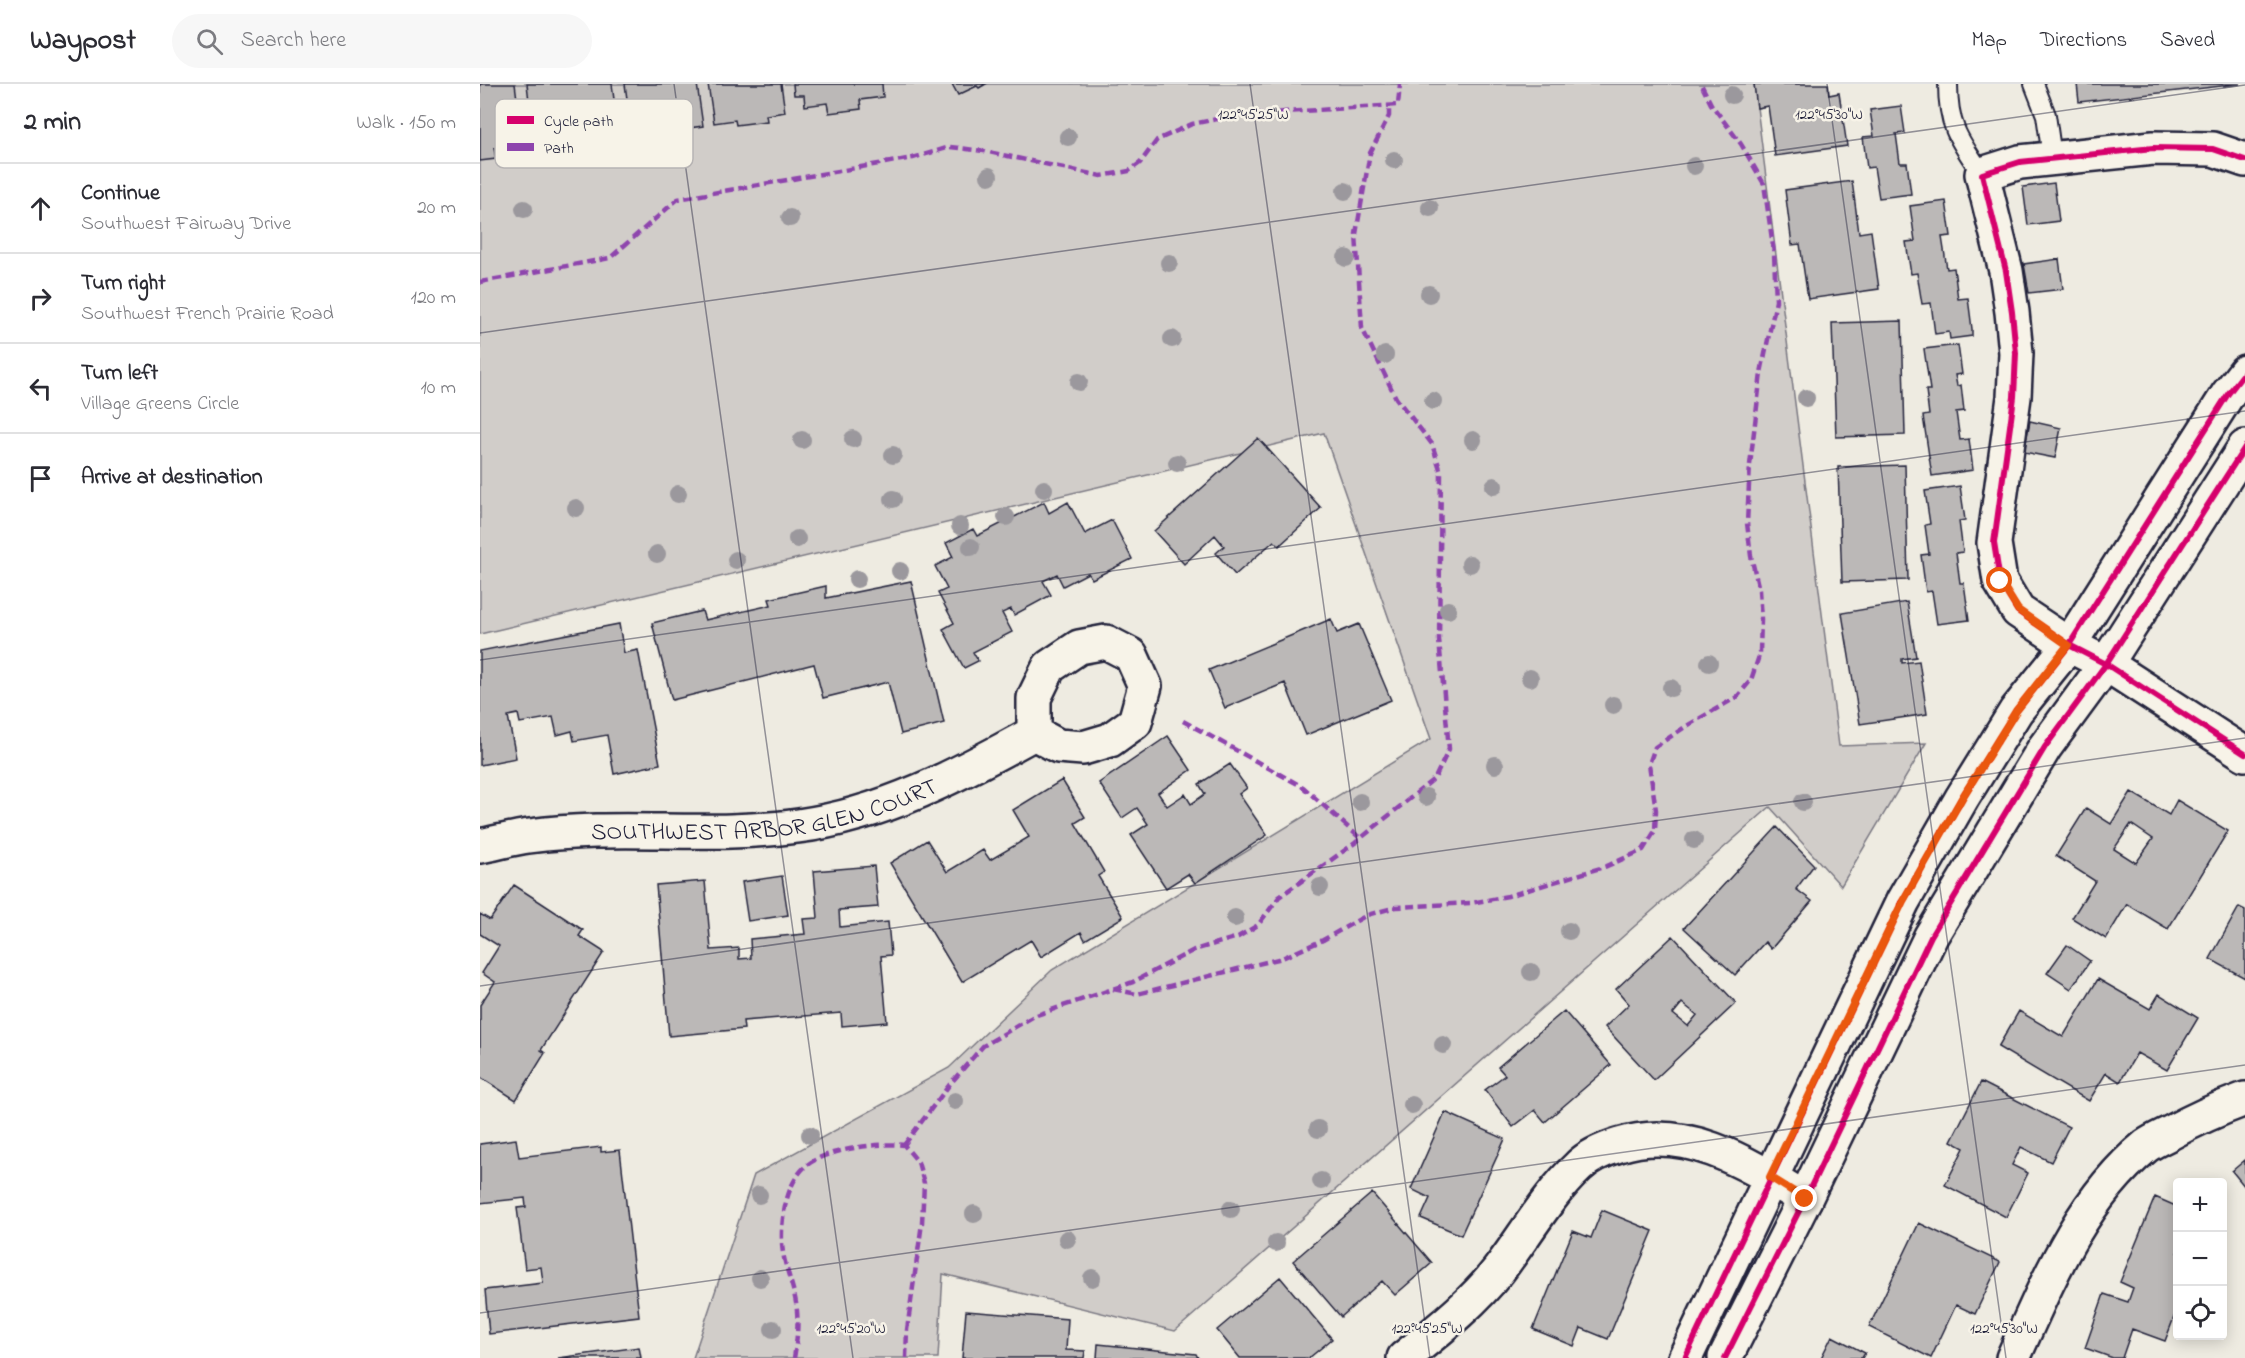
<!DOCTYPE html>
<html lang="en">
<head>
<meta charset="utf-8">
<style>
  :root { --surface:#fff; --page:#f7f7f7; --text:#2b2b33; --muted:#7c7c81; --line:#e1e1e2 }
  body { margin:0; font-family:"Indie Flower",sans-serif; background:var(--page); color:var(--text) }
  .controls { position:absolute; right:18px; bottom:18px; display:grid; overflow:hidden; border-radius:6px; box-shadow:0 3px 15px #0003 }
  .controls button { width:54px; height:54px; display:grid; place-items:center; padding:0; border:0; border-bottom:2px solid var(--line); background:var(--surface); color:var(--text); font:30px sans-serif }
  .stop { position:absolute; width:18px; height:18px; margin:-14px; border:4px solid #ea580c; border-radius:50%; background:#fff }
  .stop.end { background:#ea580c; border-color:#fff; box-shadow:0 2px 6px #0008 }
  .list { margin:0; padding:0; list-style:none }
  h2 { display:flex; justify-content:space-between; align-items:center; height:78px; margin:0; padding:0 24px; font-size:26px }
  h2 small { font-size:20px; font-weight:400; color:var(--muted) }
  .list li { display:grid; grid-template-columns:39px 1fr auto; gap:18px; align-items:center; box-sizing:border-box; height:90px; padding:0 24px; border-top:2px solid var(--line) }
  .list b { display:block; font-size:22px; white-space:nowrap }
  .list p { margin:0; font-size:20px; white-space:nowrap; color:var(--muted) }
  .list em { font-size:20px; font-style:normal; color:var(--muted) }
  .icon { flex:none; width:33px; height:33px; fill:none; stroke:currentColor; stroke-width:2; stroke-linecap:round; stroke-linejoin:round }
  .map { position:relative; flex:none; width:1765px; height:1274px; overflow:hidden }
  header { display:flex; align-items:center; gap:36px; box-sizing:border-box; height:84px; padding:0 30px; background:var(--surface); border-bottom:2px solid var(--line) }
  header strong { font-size:28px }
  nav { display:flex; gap:33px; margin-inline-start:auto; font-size:21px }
  .search { width:420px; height:54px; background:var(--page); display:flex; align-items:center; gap:15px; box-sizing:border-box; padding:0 21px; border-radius:33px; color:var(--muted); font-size:22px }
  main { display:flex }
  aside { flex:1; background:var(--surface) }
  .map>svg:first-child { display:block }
  .green { fill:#d1cdc9; stroke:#7a7882; stroke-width:1.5 }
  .building { fill:#bbb8b7; stroke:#22223b; stroke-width:1.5; fill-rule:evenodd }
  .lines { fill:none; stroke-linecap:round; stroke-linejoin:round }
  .service-casing { stroke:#22223b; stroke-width:22 }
  .minor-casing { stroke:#22223b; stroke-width:38 }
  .tertiary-casing { stroke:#22223b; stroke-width:38 }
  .service { stroke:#f7f3e8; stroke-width:18 }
  .minor { stroke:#f7f3e8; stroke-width:33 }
  .tertiary { stroke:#f7f3e8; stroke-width:33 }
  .quiet { stroke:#8e44ad; stroke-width:4.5; stroke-dasharray:9 4.5; stroke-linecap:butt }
  .cycleway-casing { stroke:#f7f3e8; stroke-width:10 }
  .cycleway { stroke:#d6006c; stroke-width:6 }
  .tree { fill:#9b989d }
  .route { stroke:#ea580c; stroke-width:8 }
  .ticks { fill:none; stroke:#22223b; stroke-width:1.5; stroke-opacity:0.45 }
  .labels { text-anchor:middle; stroke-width:5; stroke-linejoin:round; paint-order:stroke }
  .street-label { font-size:24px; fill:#22223b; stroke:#f7f3e8 }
  .key { fill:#f7f3e8; stroke:#b7b4b4; stroke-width:1.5 }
  .key-label { font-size:16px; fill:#22223b }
  .ticks-label { font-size:15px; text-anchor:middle; fill:#22223b; stroke:#f7f3e8; stroke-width:5; stroke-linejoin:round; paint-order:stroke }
</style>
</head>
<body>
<header>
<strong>Waypost</strong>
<div class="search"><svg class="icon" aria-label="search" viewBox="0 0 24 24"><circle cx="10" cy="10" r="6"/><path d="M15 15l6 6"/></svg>Search here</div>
<nav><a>Map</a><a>Directions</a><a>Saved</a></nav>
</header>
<main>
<aside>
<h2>2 min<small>Walk · 150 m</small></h2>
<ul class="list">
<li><svg class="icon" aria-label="ahead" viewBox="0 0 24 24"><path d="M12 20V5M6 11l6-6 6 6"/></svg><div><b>Continue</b><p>Southwest Fairway Drive</p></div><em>20 m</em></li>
<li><svg class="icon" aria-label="right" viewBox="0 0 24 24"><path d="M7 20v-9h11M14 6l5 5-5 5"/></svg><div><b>Turn right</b><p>Southwest French Prairie Road</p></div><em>120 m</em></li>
<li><svg class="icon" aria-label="left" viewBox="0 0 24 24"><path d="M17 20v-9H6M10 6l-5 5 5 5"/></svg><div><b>Turn left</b><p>Village Greens Circle</p></div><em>10 m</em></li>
<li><svg class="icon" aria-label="arrive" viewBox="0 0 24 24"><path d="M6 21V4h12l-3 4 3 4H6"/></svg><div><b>Arrive at destination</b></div></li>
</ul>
</aside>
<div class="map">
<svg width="1765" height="1274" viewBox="0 0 1765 1274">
  <rect width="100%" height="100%" fill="#eeebe1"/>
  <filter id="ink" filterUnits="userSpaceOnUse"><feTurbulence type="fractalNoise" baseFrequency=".0167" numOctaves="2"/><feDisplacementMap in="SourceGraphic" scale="12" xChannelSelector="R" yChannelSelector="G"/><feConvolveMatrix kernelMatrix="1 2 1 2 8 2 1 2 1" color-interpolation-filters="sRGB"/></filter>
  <g filter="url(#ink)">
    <path class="green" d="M0,0H1274L1359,662L1446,659L1361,802L1290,723L695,1247L463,1190L458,1274H213L274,1091L469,984L572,886L951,655L844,349L0,550Z"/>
    <path class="building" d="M0,0H35L38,23L28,25L33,62L14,64L16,75L0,77Z
      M47,0H132L138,47L108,52L107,44L53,51Z
      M145,0H217L223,42L202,45L203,51L172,56L171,49L152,52Z
      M228,0H301L305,28L286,31L287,37L256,41L255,36L234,39Z
      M313,0H402L403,13L380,16L381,25L349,29L347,19L325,22L324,11H314Z
      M472,0H506L499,4L497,2L478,11Z
      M1274,0H1348L1349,11L1359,9L1367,62L1295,72L1288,22L1277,24Z
      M1597,0H1760L1599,18Z
      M1421,22L1425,49L1416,50L1420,79H1427L1431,110L1399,114L1394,83L1387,84L1383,53L1394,52L1390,26Z
      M1372,97L1379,149L1391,147L1399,205L1328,215L1320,160L1312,161L1305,106Z
      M1574,99L1579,137L1548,141L1543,103Z
      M1466,117L1471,152L1462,153L1467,185L1474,184L1478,215L1488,214L1492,245V252L1470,255L1469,248L1455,250L1451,219L1442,220L1437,189L1431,190L1426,158L1435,157L1430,122Z
      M1579,175L1583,205L1549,209L1544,180Z
      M1422,237L1425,351L1356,353L1352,239Z
      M1478,261L1482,290L1475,291L1477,302L1481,301L1484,327L1476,328L1480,356L1489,355L1493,386L1452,392L1443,332L1449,331L1446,306H1450L1444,265Z
      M1550,337L1581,344L1575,374L1544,368Z
      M778,354L841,424L799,462L794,457L755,491L736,469L744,462L735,451L704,480L674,447Z
      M1425,381L1428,496L1362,498L1358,383Z
      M1480,402L1485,436L1479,437L1483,468L1476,469L1480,499H1484L1489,536L1457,540L1452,507L1446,508L1441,471L1449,470L1445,441L1450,440L1445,407Z
      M564,418L569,429L588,418L605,450L632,436L652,475L612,495L608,489L583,502L577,490L563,497L571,511L534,531L531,525L522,529L532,548L493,568L498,577L484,584L463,545L474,539L458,509L467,505L455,482L473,473L466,459L493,445L497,452Z
      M431,497L464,639L421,650L408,598L343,614L334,580L192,616L172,539L222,527L225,536L291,521L289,515L346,502V514Z
      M1427,518L1436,573L1422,575V579L1439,577L1447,630L1380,640L1362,529Z
      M851,535L857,549L879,540L911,616L826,651L805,599L745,624L729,586Z
      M139,540L144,569L158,566L180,680L134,690L127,651L94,657L92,647L77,651L73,633L40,639L38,630L28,632L36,674L0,681V567Z
      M688,652L711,686L678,709L687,722L705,710L711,720L725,710L719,700L750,680L767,704L759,710L787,751L715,799L708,790L686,804L651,751L668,740L657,724L642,734L619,699Z
      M582,696L605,733L595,739L624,788L618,792L643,833L605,856L601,848L561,873L551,856L482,898L410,779L447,756L467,788L503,766L510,776L549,753L533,726Z
      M1651,708L1689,731L1697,716L1748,747L1688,845L1647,820L1626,855L1592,834L1615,797L1576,772L1606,724L1631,740ZM1651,740L1673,755L1656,779L1634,765Z
      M1297,743L1334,781L1316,805L1332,817L1291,865L1285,858L1255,891L1204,844Z
      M394,782L398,823L359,826L360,843L408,838L411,871L401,872L407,938L362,942L361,929L263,937L264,945L189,952L176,801L225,797L231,866L259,864V875L271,874L270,855L325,850L323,835L338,834L334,787Z
      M302,792L308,831L268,837L262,798Z
      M34,801L103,846L99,852L124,868L61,966L65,969L36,1016L0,993V921L15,898L2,889L19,862L0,850V830L10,836Z
      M1759,823L1765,826V894L1730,875Z
      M1193,852L1256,919L1174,996L1125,943L1149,920L1136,905ZM1202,919L1217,931L1208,942L1193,930Z
      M1587,861L1610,877L1591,905L1567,889Z
      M1618,895L1670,925L1679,910L1718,934L1687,986L1657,969L1640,998L1626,989L1609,1017L1518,963L1539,927L1583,953Z
      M1084,927L1131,981L1065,1038L1055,1026L1033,1043L1005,1006L1025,991L1018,983Z
      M1501,998L1589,1043L1571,1078L1541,1063L1532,1081L1548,1089L1526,1133L1465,1101L1484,1064L1471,1057Z
      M965,1028L1025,1055L981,1151L941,1134L950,1114L931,1105Z
      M36,1055L39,1073L121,1063V1068L140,1066L159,1232L9,1250L5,1206L63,1199L61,1183L45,1185L37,1124L46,1123L45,1114L0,1119V1060Z
      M1765,1076V1103L1752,1087Z
      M892,1109L952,1179L915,1211L902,1197L861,1233L813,1177Z
      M1675,1113L1698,1123V1223L1685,1257L1652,1245L1642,1274H1633L1605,1264L1624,1210L1648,1218L1653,1204L1640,1198Z
      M1122,1126L1173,1147L1128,1255L1101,1244L1094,1262L1053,1245L1093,1147L1111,1154Z
      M1439,1139L1520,1178L1495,1230L1476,1221L1451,1274L1389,1243Z
      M800,1193L852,1255L829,1274H760L737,1246Z
      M486,1227L588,1235L586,1266L605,1267L604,1274H482Z
      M1352,1252L1385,1269L1382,1274H1341Z
      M618,1260L716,1270L718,1274H617Z
      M159,1263L161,1274H78Z"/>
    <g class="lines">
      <g class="service-casing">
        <path id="service" d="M1468,0C1468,43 1479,56 1502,90
          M1554,0L1566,31L1572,73"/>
      </g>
      <g class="minor-casing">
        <g id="minor">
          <path d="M1765,76L1733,65L1673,64L1540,78L1502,90L1526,187L1532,228L1536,269L1534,313L1514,459L1520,497L1538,527L1589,561L1626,580L1765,670"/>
          <path d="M626,558L651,571L665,602L655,638L630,656L603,664L578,662L554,649V614L569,583L599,563Z"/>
          <path id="s1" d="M0,762C16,759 33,754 49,752C138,740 229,754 318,742C403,731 480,690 554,649"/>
          <path d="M924,1274C957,1247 992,1220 1018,1187C1045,1152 1067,1112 1099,1082C1109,1072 1126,1065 1139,1061C1207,1039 1270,1081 1325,1115"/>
          <path d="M1533,1274C1567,1199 1600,1116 1666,1062C1673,1057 1682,1053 1690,1049C1715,1035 1738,1025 1765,1015"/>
        </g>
      </g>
      <g class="tertiary-casing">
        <path id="tertiary" d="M1205,1274L1423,817L1482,714L1536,627L1589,561L1748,310L1765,288
          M1245,1274L1325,1115L1451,852L1565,663L1626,580L1765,363"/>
      </g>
      <use href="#service" class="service"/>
      <use href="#minor" class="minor"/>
      <use href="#tertiary" class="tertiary"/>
      <path class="quiet" d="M0,198L130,174L198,115L433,74L470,63L504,67L621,92L649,87L660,79L677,56L712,40L757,31L918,21L920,0
        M703,637L823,703L880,754
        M633,905L657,910L802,874L843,856L887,831L916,823L991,819L1028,812L1127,782L1163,766L1175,747L1176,726L1169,680L1175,663L1205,643L1257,613L1271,596L1280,569L1281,535L1279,506L1271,472L1267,439L1270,381L1281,289L1296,217L1294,169L1284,100L1261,60L1231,20L1221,0
        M424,1061L470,1000L503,962L554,932L653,898L714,866L758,853L778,841L799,813L875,759L955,694L969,665L959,556L961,388L952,360L916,314L882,244L876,150L890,69L909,32V21
        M314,1274C317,1256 319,1237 316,1219C313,1199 302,1178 302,1157C301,1133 307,1097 327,1081C345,1066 400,1058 424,1061L438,1078L444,1099L442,1139L427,1246L426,1274"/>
      <g class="cycleway-casing">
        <path id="cycleway" d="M1765,76L1733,65L1673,64L1540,78L1502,90L1526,187L1532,228L1536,269L1534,313L1514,459L1520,497L1538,527L1589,561L1626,580L1765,670
          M1205,1274L1423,817L1482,714L1536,627L1589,561L1748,310L1765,288
          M1245,1274L1325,1115L1451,852L1565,663L1626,580L1765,363"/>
      </g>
      <use href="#cycleway" class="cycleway"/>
    </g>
    <g class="tree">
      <circle cx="1252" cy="11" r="9"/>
      <circle cx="588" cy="53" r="9"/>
      <circle cx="914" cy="76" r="9"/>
      <circle cx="1214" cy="82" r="9"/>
      <circle cx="509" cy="92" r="9"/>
      <circle cx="865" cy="107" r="9"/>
      <circle cx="950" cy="124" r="9"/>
      <circle cx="44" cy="125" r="9"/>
      <circle cx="310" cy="134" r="9"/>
      <circle cx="866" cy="174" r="9"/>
      <circle cx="689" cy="179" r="9"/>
      <circle cx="949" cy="210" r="9"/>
      <circle cx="692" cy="255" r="9"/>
      <circle cx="905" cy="271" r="9"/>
      <circle cx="599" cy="298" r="9"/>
      <circle cx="1326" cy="314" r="9"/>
      <circle cx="953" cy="317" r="9"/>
      <circle cx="373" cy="355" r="9"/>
      <circle cx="322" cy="356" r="9"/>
      <circle cx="993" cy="356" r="9"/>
      <circle cx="413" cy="371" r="9"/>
      <circle cx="697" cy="379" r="9"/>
      <circle cx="1014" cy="402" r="9"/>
      <circle cx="564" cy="405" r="9"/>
      <circle cx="198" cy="410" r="9"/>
      <circle cx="413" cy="415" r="9"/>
      <circle cx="96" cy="424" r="9"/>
      <circle cx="526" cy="433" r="9"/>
      <circle cx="480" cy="442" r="9"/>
      <circle cx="317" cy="455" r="9"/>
      <circle cx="491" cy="463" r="9"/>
      <circle cx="177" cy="470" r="9"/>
      <circle cx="256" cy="476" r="9"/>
      <circle cx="990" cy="480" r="9"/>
      <circle cx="420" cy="487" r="9"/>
      <circle cx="377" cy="495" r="9"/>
      <circle cx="968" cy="526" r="9"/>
      <circle cx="1229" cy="579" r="9"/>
      <circle cx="1050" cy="594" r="9"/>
      <circle cx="1191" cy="604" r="9"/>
      <circle cx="1133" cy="621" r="9"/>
      <circle cx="1015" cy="681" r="9"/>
      <circle cx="946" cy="713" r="9"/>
      <circle cx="880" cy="718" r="9"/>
      <circle cx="1323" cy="718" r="9"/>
      <circle cx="1214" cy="756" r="9"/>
      <circle cx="840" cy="803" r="9"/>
      <circle cx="755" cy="834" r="9"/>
      <circle cx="1089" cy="847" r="9"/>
      <circle cx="1051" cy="888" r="9"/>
      <circle cx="963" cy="961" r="9"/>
      <circle cx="475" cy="1017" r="9"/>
      <circle cx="932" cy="1021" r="9"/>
      <circle cx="838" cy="1045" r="9"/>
      <circle cx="330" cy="1051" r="9"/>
      <circle cx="841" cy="1097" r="9"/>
      <circle cx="279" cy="1111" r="9"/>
      <circle cx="751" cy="1125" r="9"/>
      <circle cx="494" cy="1130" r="9"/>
      <circle cx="587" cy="1155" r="9"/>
      <circle cx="796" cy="1159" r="9"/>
      <circle cx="280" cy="1194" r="9"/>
      <circle cx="612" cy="1194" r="9"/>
      <circle cx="293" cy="1245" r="9"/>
    </g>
  </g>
  <g class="lines" filter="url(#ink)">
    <path class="route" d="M1325,1115L1290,1093L1423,817L1482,714L1536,627L1588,561L1538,526L1520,497"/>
  </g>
  <path class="ticks" d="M194,0L373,1274M770,0L950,1274M1347,0L1526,1274M0,249L1765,1M0,576L1765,327M0,902L1765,654M0,1229L1765,981"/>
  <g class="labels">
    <g class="street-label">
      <text dy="8" stroke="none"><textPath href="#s1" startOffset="288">SOUTHWEST ARBOR GLEN COURT</textPath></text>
    </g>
  </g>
  <rect x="15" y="15" width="198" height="69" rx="9" class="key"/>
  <rect x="27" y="32" width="27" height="8" fill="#d6006c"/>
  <rect x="27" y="59" width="27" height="8" fill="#8e44ad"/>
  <g class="key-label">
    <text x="64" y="42">Cycle path</text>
    <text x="64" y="69">Path</text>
  </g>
  <g class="ticks-label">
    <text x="773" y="35">122°45'25"W</text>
    <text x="1349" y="35">122°45'30"W</text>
    <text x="371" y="1249">122°45'20"W</text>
    <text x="947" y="1249">122°45'25"W</text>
    <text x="1524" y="1249">122°45'30"W</text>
  </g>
</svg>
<div class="controls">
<button>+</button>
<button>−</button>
<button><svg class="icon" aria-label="locate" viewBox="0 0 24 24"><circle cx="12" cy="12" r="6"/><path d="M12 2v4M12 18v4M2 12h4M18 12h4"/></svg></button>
</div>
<div class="stop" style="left:1520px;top:497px"></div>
<div class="stop end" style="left:1325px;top:1115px"></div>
</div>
</main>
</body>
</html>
